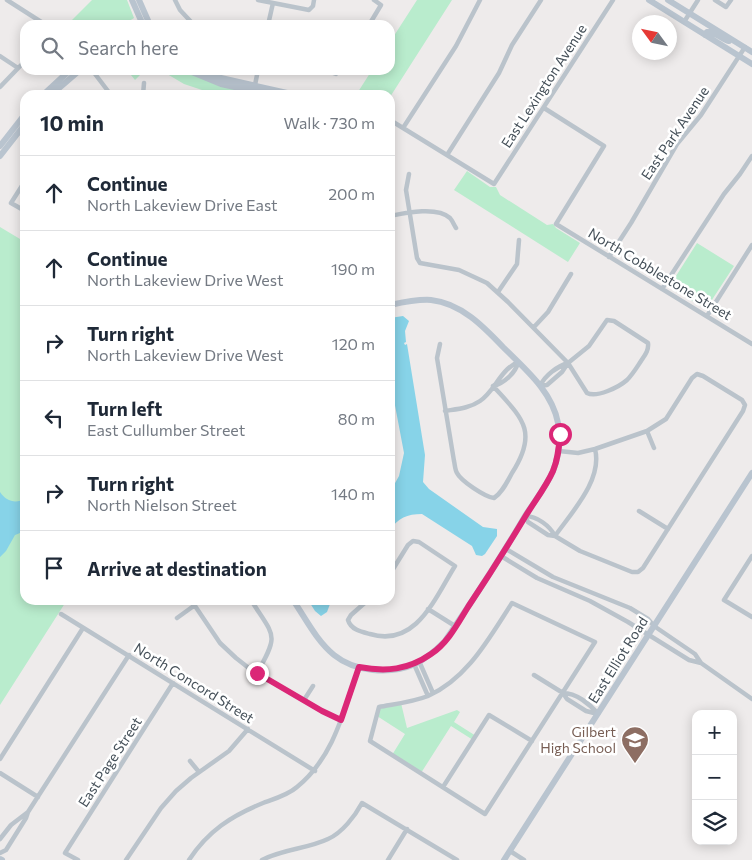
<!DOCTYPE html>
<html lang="en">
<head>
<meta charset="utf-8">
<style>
  :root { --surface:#fff; --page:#f2f2f3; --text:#1f2937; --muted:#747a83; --line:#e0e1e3 }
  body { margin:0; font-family:Commissioner,sans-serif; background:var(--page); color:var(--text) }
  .controls { position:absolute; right:15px; bottom:15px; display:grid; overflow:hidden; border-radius:10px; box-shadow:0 2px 12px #0003 }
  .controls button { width:45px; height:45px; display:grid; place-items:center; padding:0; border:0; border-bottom:1px solid var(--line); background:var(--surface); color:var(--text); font:25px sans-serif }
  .compass { position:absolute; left:632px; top:15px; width:45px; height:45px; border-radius:50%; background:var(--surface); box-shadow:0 2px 12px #0003; rotate:303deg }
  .stop { position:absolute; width:15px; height:15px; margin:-11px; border:4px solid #db2777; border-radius:50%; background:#fff }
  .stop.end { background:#db2777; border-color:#fff; box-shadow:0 1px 5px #0008 }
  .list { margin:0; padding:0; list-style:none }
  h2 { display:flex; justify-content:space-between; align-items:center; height:65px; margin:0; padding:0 20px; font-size:21px }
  h2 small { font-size:16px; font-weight:400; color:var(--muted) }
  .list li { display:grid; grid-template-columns:32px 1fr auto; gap:15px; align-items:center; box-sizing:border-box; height:75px; padding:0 20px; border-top:1px solid var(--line) }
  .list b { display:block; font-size:19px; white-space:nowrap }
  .list p { margin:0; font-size:16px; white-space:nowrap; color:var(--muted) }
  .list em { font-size:16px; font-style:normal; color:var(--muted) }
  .icon { flex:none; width:28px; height:28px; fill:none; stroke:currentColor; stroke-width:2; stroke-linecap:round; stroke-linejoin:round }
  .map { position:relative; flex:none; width:752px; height:860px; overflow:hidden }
  .search { position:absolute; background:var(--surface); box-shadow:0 2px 12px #0003; left:20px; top:20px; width:375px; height:55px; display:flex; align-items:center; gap:12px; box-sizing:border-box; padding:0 18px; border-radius:15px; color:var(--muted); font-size:19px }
  .panel { position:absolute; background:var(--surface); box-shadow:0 2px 12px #0003; left:20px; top:90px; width:375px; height:515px; border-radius:15px }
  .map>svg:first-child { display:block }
  .green { fill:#b9eccd }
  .water { fill:#87d3e8 }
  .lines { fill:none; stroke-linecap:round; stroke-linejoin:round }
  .street { stroke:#bac3cb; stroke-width:4.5 }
  .secondary { stroke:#b9c4cf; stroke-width:6 }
  .route { stroke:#db2777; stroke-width:6 }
  .labels { text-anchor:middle; stroke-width:5; stroke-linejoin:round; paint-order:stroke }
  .street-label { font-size:14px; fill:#444f58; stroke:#fff }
  .education-label { font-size:14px; fill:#785e54; stroke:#fff; text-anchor:end }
</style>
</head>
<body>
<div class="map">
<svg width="752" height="860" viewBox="0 0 752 860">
  <rect width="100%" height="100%" fill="#eeebeb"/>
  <path class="green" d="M92,0H127L134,18L123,25H67Z
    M417,0H452L390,97V95H356L372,70H390V42Z
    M127,70H193L254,88L253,95H219L208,92L184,84L162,71L147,75H140L135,80Z
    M467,171L490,187H496L500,195L547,225L553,224L556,228L580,243L568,262L454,190Z
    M0,227L25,242V600H67L0,705Z
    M697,243L734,266L706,309L669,287Z
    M401,703L407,728L457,710L460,712L454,722L476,736L473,740L451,726L421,773L392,755L405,734L377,716L379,707Z"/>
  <path class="water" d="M403,316L409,321L405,331L406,342L404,343L405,345L407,344L425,455L423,482L429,489L483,527L497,529V536L485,554L482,556L476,555L472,546L422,514C407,514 398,518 390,530V492L399,476L404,453L390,379V318Z
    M0,492C6,501 15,504 25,499V531L15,535L6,551L0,557Z
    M308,600H334L330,604L327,612L321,616L315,611Z"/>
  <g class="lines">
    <path class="street" d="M7,0L46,25
      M175,0L180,10L194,25
      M258,0L309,10L313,6L314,0
      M715,0L726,7L731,0
      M684,22L698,0
      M268,25L273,3
      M369,25L381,5L374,0
      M0,56L18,68
      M92,70L111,95
      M325,70L336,74L340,70
      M0,87L25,61
      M143,95L144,83
      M253,95L258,70
      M544,108L604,146L556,224L752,344
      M390,120L494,184L613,0
      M403,128L456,46L480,0
      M447,155L499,73L512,45L541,0
      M409,174L406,190L417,258L420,263L459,270L487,283L508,302L568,363L587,393C597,398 619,387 627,380C633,374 637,367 641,361C645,355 649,350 648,343L614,321L607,320L589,346L568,363L562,372L547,385L540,386
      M25,181L11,203L25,211
      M390,216C405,213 437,206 450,218C452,220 454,225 456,228
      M609,257L631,223L677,144L701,115L745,47
      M662,289L724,194L740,174L752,156
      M498,292L517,264L519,240
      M707,316L752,245
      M534,327L548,312L571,274
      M440,344L437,358L454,461C455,465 455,470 457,473C461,481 485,497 494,498C502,493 507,482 512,473C539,431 522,418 493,386
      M493,386C503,384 516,373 518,362
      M540,386C545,375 558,366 568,363
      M445,411C457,409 470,408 480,401C495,391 500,370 518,362
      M647,431L654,448
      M639,511L668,529
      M525,516L528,522L548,535L555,536L580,551L632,572H638L643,568L743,411L745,405L742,400L703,376L697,374L692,378L666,419L647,431L595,449L578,453L559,451
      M525,516C537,516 550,526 555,536
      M555,536C571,513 603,480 595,449
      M506,549L553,577L630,608L648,619L654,626L695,654L701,663L752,699
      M501,556L537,578L590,601L628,622L689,660L701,663
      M752,556L724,600L752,617
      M191,600L220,643L236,658L250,669L322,711L341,720
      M251,600C274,637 280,633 257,673
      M368,600L351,615L348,620C351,630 362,632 370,634C416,648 435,598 455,566L419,542L413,541L408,545L390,574
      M512,603L595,642L485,814L370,741L379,707C395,704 413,702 428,696C468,678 489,638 512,603Z
      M428,609L455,626
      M61,614L315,771
      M177,618L195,605
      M419,661L433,693
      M414,664L428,696
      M534,675L563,693L567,699L586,711L598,714
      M563,693C576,693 590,704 598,714
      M304,700L313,686
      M0,759L83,628
      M190,761L199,772
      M0,773L38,797
      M443,787L489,715L532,741
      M0,839L11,825L28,812
      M510,851L524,860
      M0,853L6,850L26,818L28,812L129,655
      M78,860L65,853L173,683
      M126,860L161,808L176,791L191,778L229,751L248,729
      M189,860C208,831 231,816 263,803C274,799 288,795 297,787C334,757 344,710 359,667
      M262,860C283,849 307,849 328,839C342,833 355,816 362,803L457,860
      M388,860L407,829"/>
    <path class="secondary" d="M132,0L143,25
      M139,0L150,25
      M649,0L752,64
      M668,0L752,52
      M705,35L707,32C714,31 722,39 729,41
      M187,70L221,84L271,95
      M200,70L221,78L296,95
      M43,95L70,70
      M51,95L80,70
      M0,146L25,114
      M0,156L25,124
      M293,600C306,619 316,640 334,655C355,672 390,675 415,664C426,659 436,650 445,641C473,600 500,559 525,516C534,502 546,487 553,471C559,456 561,439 558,423C552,391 525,369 503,347C484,327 461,303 431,300C418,299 404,302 390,305
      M0,859L2,860
      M504,860L752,473"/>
  </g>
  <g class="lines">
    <path class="route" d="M257,673L322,711L341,720L359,667C386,672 408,670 431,654C448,643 458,623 468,607C488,577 507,547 525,517C534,502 546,487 553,471C558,459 559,448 560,434"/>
  </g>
  <defs>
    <g id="school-pin" transform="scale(1.4375)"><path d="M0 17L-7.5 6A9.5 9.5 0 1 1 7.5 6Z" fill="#8d6e63" stroke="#fff"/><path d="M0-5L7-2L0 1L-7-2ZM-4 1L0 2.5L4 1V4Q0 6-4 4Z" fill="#fff"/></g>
  </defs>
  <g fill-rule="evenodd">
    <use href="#school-pin" x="635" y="740"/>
  </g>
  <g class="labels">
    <g class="street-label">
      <text transform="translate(544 86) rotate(-57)" y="5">East Lexington Avenue</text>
      <text transform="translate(675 133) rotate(-56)" y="5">East Park Avenue</text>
      <text transform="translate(660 274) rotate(31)" y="5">North Cobblestone Street</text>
      <text transform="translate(618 660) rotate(-58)" y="5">East Elliot Road</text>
      <text transform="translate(194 683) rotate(32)" y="5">North Concord Street</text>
      <text transform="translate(110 762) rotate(-57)" y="5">East Page Street</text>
    </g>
    <g class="education-label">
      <text x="616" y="737">Gilbert<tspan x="616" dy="16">High School</tspan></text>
    </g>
  </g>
</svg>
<div class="controls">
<button>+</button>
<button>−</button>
<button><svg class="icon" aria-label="layers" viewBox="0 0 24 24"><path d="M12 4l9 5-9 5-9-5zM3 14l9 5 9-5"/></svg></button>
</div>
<svg class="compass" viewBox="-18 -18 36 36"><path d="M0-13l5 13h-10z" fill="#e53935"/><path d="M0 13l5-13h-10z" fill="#747a83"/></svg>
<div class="stop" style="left:560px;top:434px"></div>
<div class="stop end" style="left:257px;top:673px"></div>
<div class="search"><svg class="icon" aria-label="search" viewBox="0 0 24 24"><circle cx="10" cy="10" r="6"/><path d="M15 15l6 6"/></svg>Search here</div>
<section class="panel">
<h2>10 min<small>Walk · 730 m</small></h2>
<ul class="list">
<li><svg class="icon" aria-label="ahead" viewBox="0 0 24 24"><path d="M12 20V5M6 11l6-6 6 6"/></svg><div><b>Continue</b><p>North Lakeview Drive East</p></div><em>200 m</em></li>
<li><svg class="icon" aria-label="ahead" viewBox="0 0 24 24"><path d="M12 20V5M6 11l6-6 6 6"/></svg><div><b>Continue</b><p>North Lakeview Drive West</p></div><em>190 m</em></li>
<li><svg class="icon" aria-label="right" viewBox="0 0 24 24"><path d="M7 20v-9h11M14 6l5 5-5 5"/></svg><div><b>Turn right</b><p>North Lakeview Drive West</p></div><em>120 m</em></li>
<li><svg class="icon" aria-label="left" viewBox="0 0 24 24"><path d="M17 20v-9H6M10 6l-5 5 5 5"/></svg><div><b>Turn left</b><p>East Cullumber Street</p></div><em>80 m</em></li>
<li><svg class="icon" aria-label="right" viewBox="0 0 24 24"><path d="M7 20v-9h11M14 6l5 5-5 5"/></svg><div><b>Turn right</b><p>North Nielson Street</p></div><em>140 m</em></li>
<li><svg class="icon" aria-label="arrive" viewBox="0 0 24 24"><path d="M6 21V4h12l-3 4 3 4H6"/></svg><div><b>Arrive at destination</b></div></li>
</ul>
</section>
</div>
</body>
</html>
